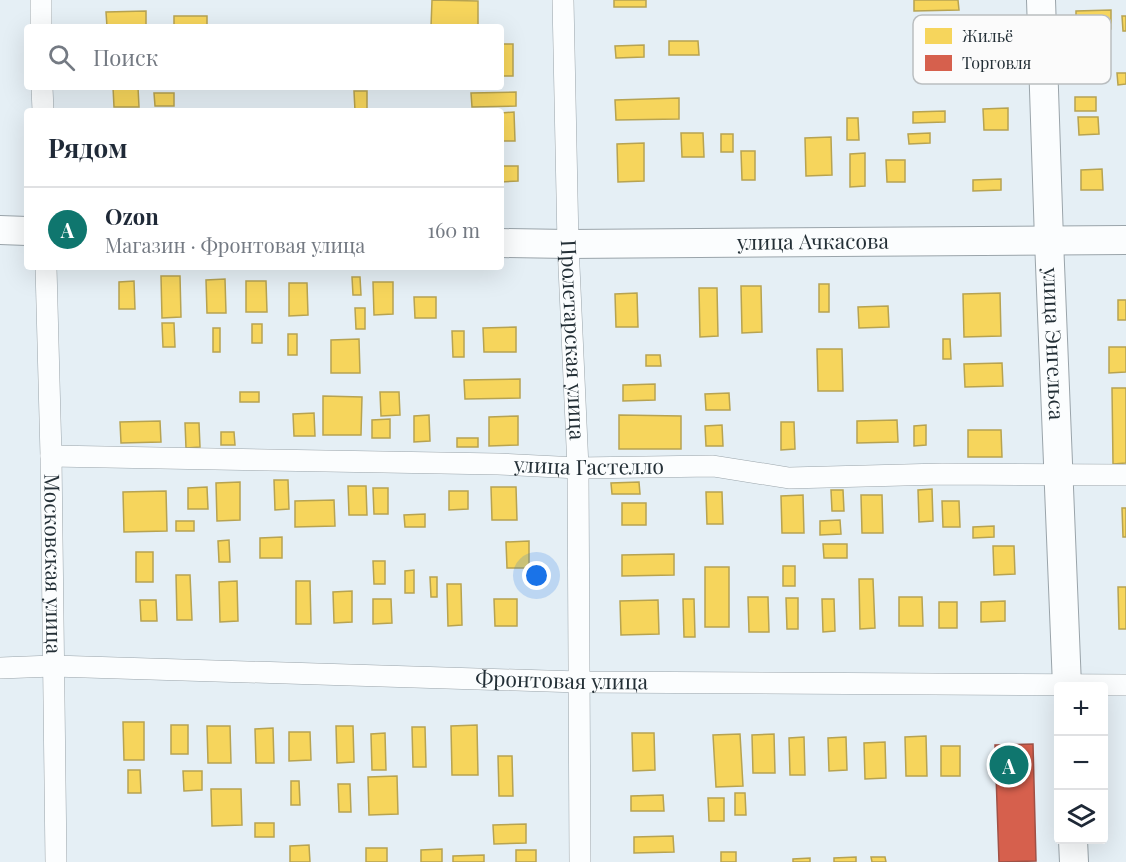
<!DOCTYPE html>
<html lang="ru">
<head>
<meta charset="utf-8">
<style>
  :root { --surface:#fff; --page:#f2f2f3; --text:#1f2937; --muted:#747a83; --line:#e0e1e3; --accent:#0f766e }
  body { margin:0; font-family:"Playfair Display",serif; background:var(--page); color:var(--text) }
  .controls { position:absolute; right:18px; bottom:18px; display:grid; overflow:hidden; border-radius:6px; box-shadow:0 6px 24px #0002 }
  .controls button { width:54px; height:54px; display:grid; place-items:center; padding:0; border:0; border-bottom:2px solid var(--line); background:var(--surface); color:var(--text); font:30px sans-serif }
  .you { position:absolute; left:537px; top:576px; width:21px; height:21px; margin:-15px; border:4px solid #fff; border-radius:50%; background:#1a73e8; box-shadow:0 0 0 9px #1a73e833 }
  .badge { display:grid; place-items:center; width:39px; height:39px; border-radius:50%; background:var(--accent); color:#fff; font-size:20px; font-weight:700 }
  .pin { position:absolute; translate:-50% -50%; border:3px solid #fff; box-shadow:0 2px 6px #0006 }
  .list { margin:0; padding:0; list-style:none }
  h2 { display:flex; justify-content:space-between; align-items:center; height:78px; margin:0; padding:0 24px; font-size:26px }
  h2 small { font-size:20px; font-weight:400; color:var(--muted) }
  .list li { display:grid; grid-template-columns:39px 1fr auto; gap:18px; align-items:center; box-sizing:border-box; height:84px; padding:0 24px; border-top:2px solid var(--line) }
  .list b { display:block; font-size:22px; white-space:nowrap }
  .list p { margin:0; font-size:20px; white-space:nowrap; color:var(--muted) }
  .list em { font-size:20px; font-style:normal; color:var(--muted) }
  .icon { flex:none; width:33px; height:33px; fill:none; stroke:currentColor; stroke-width:2; stroke-linecap:round; stroke-linejoin:round }
  .map { position:relative; flex:none; width:1126px; height:862px; overflow:hidden }
  .search { position:absolute; background:var(--surface); box-shadow:0 6px 24px #0002; left:24px; top:24px; width:480px; height:66px; display:flex; align-items:center; gap:15px; box-sizing:border-box; padding:0 21px; border-radius:6px; color:var(--muted); font-size:22px }
  .panel { position:absolute; background:var(--surface); box-shadow:0 6px 24px #0002; left:24px; top:108px; width:480px; height:162px; border-radius:6px }
  .map>svg:first-child { display:block }
  .homes { fill:#f6d55c; stroke:#b7a351; stroke-width:1.5 }
  .shops { fill:#d6604d; stroke:#a05146; stroke-width:1.5 }
  .lines { fill:none; stroke-linecap:round; stroke-linejoin:round }
  .street-casing { stroke:#9aa4aa; stroke-width:22 }
  .secondary-casing { stroke:#9aa4aa; stroke-width:30 }
  .street { stroke:#fbfdfe; stroke-width:21 }
  .secondary { stroke:#fbfdfe; stroke-width:28 }
  .labels { text-anchor:middle; stroke-width:6; stroke-linejoin:round; paint-order:stroke }
  .street-label { font-size:21px; fill:#232f36; stroke:#fbfbfb }
  .key { fill:#fbfbfb; stroke:#babec0; stroke-width:1.5 }
  .key-label { font-size:16px; fill:#232f36 }
</style>
</head>
<body>
<div class="map">
<svg width="1126" height="862" viewBox="0 0 1126 862">
  <rect width="100%" height="100%" fill="#e5eff5"/>
  <path class="homes" d="M432,0L478,1V27H431Z
    M614,0H646V7H614Z
    M914,0H958L959,10L914,11Z
    M1111,10V29L1076,30V11Z
    M146,11V27H107L106,12Z
    M174,16H207V27H174Z
    M1122,16H1126V31H1123Z
    M669,41H698L699,55H669Z
    M501,44H513V76H501Z
    M644,45V57L616,58L615,46Z
    M1117,73H1126V84L1118,85Z
    M113,87H138L139,107H114Z
    M354,91H367V111H355Z
    M516,92V106L472,107L471,93Z
    M154,93H174V106H155Z
    M1075,97H1096V111H1075Z
    M679,98V119L616,120L615,100Z
    M1008,108V130H984L983,109Z
    M945,111V122L913,123V112Z
    M514,112L515,141H501V113Z
    M1078,117H1098L1099,134L1079,135Z
    M847,118H858L859,140H847Z
    M681,133H703L704,157H682Z
    M930,133V143L909,144L908,134Z
    M721,134H733V152H721Z
    M831,137L832,175L806,176L805,138Z
    M644,143V181L618,182L617,144Z
    M741,151H755V180H742Z
    M865,153V186L850,187V154Z
    M886,160H905V182H887Z
    M501,166H518V181L501,182Z
    M1102,169L1103,190H1081V170Z
    M1001,179V190L973,191V180Z
    M161,276H180L181,317L162,318Z
    M352,277H360L361,295H353Z
    M225,279L226,313H207L206,280Z
    M134,281L135,309H119V282Z
    M246,281H266L267,312H246Z
    M373,282H393V314L374,315Z
    M289,283H307L308,315L289,316Z
    M819,284H829V312H819Z
    M741,286H761L762,332L742,333Z
    M699,288H717L718,336L700,337Z
    M637,293L638,327H616L615,294Z
    M1000,293L1001,336L964,337L963,294Z
    M414,297H436V318H415Z
    M1118,300H1126V320H1118Z
    M888,306L889,327L859,328L858,307Z
    M355,308H365V329H356Z
    M162,323H174L175,347H163Z
    M252,324H262V343H252Z
    M516,327V352H484L483,328Z
    M213,328H220V352H213Z
    M452,331H464V357H453Z
    M288,334H297V355H288Z
    M359,339L360,373H331V340Z
    M943,339H950L951,359H943Z
    M1109,347H1126V372L1109,373Z
    M817,349H842L843,391H818Z
    M646,355H660L661,366H646Z
    M1002,363L1003,386L965,387L964,364Z
    M520,379V398L465,399L464,380Z
    M655,384V400L623,401V385Z
    M1112,388H1126V463L1113,464Z
    M240,392H259V402H240Z
    M380,392H399L400,415L381,416Z
    M729,393L730,410H706L705,394Z
    M323,396L362,397L361,435H323Z
    M314,413L315,436H294L293,414Z
    M429,415L430,441L414,442V416Z
    M619,415L681,416V449H619Z
    M518,416V445L489,446V417Z
    M390,419V438H372V420Z
    M897,420L898,442L857,443V421Z
    M160,421L161,442L121,443L120,422Z
    M781,422H794L795,449L781,450Z
    M185,423H199L200,447L186,448Z
    M722,425L723,446H706L705,426Z
    M926,425V445L914,446V426Z
    M968,430H1001L1002,457H968Z
    M221,432H234L235,445H221Z
    M457,438H478V447H457Z
    M274,480H288L289,509L275,510Z
    M240,482V520L217,521L216,483Z
    M639,482L640,494H612L611,483Z
    M348,486H366L367,515H349Z
    M207,487L208,509H188V488Z
    M491,487H516L517,520H492Z
    M373,488H388V514H374Z
    M932,489L933,521L919,522L918,490Z
    M831,490H843L844,511H832Z
    M166,491L167,531L124,532L123,492Z
    M449,491H468V509L449,510Z
    M706,492H722L723,524H707Z
    M803,495L804,533H782L781,496Z
    M861,495H882L883,533H862Z
    M334,500L335,526L295,527V501Z
    M942,501H959L960,527H943Z
    M622,503H646V525H622Z
    M1122,508H1126V537H1123Z
    M425,514V527H405L404,515Z
    M840,520L841,534L820,535V521Z
    M176,521H194V531H176Z
    M994,526V537L973,538V527Z
    M282,537V558H260V538Z
    M229,540L230,562H219L218,541Z
    M529,541V568H507L506,542Z
    M823,544H847V558H824Z
    M993,546H1014L1015,574L994,575Z
    M136,552H153V582H136Z
    M674,554V575L622,576V555Z
    M373,561H385V584H374Z
    M783,566H795V586H783Z
    M705,567H729V627H705Z
    M414,570V593H405V571Z
    M176,575H190L192,620H177Z
    M430,577H437V597H431Z
    M859,579H873L875,628L860,629Z
    M237,581L238,621L220,622L219,582Z
    M296,581H310L311,624H296Z
    M447,584H461L462,625L448,626Z
    M1118,587H1126V629H1119Z
    M352,591V622L334,623L333,592Z
    M748,597H768L769,632H749Z
    M899,597H922L923,626H899Z
    M786,598H798V629H787Z
    M373,599H391L392,623L373,624Z
    M494,599H517V626H495Z
    M683,599H694L695,637H684Z
    M822,599H834L835,631L823,632Z
    M140,600H156L157,621H141Z
    M658,600L659,634L621,635L620,601Z
    M1005,601V621L981,622V602Z
    M939,602H957V628H939Z
    M123,722H144V760H124Z
    M171,725H188V754H171Z
    M477,725L478,775H452L451,726Z
    M207,726H230L231,763H208Z
    M336,726H353L354,762L337,763Z
    M412,727H425L426,767H413Z
    M273,728L274,763H256L255,729Z
    M289,732H310L311,760L289,761Z
    M385,733L386,770H372L371,734Z
    M632,733H654L655,770L633,771Z
    M740,734L743,786L716,787L713,735Z
    M774,734L775,773H753L752,735Z
    M926,736L927,776H906L905,737Z
    M804,737L805,775H790L789,738Z
    M846,737L847,770L829,771L828,738Z
    M885,742L886,778L865,779L864,743Z
    M941,746H960V776H941Z
    M498,756H512L513,796H499Z
    M128,770H140L141,793H128Z
    M183,771H202V790L184,791Z
    M397,776L398,814L369,815L368,777Z
    M291,781H299L300,805H291Z
    M338,784H350L351,812H339Z
    M211,789H241L242,825L212,826Z
    M735,793H745L746,815H735Z
    M663,795L664,811H631V796Z
    M708,798H724V821H709Z
    M255,823H274V837H255Z
    M526,824V843L494,844L493,825Z
    M673,836L674,852L634,853V837Z
    M309,845L310,862H290V846Z
    M366,848H387V862H366Z
    M442,849V862H421V850Z
    M516,850H536V862H516Z
    M721,852H736V862H721Z
    M484,855V862H453V856Z
    M856,857V862H834V858Z
    M871,857H885L886,862H872Z
    M810,858V862H793V859Z"/>
  <path class="shops" d="M1033,744L1036,861L999,862L995,745Z"/>
  <g class="lines">
    <g class="street-casing">
      <g id="street">
        <path d="M41,0V27"/>
        <path id="s1" d="M563,0L568,244L578,468L580,862"/>
        <path d="M42,87L43,111"/>
        <path id="s2" d="M46,267L51,456L56,862"/>
        <path id="s3" d="M51,456L498,464L578,468L713,466L789,478L942,474L1126,475"/>
        <path id="s4" d="M0,668L53,666L579,682L1126,685"/>
      </g>
    </g>
    <g class="secondary-casing">
      <g id="secondary">
        <path id="s5" d="M1041,0L1049,240L1067,686"/>
        <path d="M0,230L27,231"/>
        <path id="s6" d="M501,243L568,244L1126,240"/>
        <path d="M1073,840L1074,862"/>
      </g>
    </g>
    <use href="#street" class="street"/>
    <use href="#secondary" class="secondary"/>
  </g>
  <g class="labels">
    <g class="street-label">
      <text dy="7" stroke="none"><textPath href="#s6" startOffset="312">улица Ачкасова</textPath></text>
      <text dy="7" stroke="none"><textPath href="#s1" startOffset="340">Пролетарская улица</textPath></text>
      <text dy="7" stroke="none"><textPath href="#s5" startOffset="344">улица Энгельса</textPath></text>
      <text dy="7" stroke="none"><textPath href="#s3" startOffset="538">улица Гастелло</textPath></text>
      <text dy="7" stroke="none"><textPath href="#s2" startOffset="297">Московская улица</textPath></text>
      <text dy="7" stroke="none"><textPath href="#s4" startOffset="562">Фронтовая улица</textPath></text>
    </g>
  </g>
  <rect x="913" y="15" width="198" height="69" rx="9" class="key"/>
  <rect x="925" y="28" width="27" height="16" fill="#f6d55c"/>
  <rect x="925" y="55" width="27" height="16" fill="#d6604d"/>
  <g class="key-label">
    <text x="962" y="42">Жильё</text>
    <text x="962" y="69">Торговля</text>
  </g>
</svg>
<div class="controls">
<button>+</button>
<button>−</button>
<button><svg class="icon" aria-label="layers" viewBox="0 0 24 24"><path d="M12 4l9 5-9 5-9-5zM3 14l9 5 9-5"/></svg></button>
</div>
<div class="you"></div>
<div class="pin badge" style="left:1009px;top:765px">A</div>
<div class="search"><svg class="icon" aria-label="search" viewBox="0 0 24 24"><circle cx="10" cy="10" r="6"/><path d="M15 15l6 6"/></svg>Поиск</div>
<section class="panel">
<h2>Рядом<small></small></h2>
<ul class="list">
<li><span class="badge">A</span><div><b>Ozon</b><p>Магазин · Фронтовая улица</p></div><em>160 m</em></li>
</ul>
</section>
</div>
</body>
</html>
